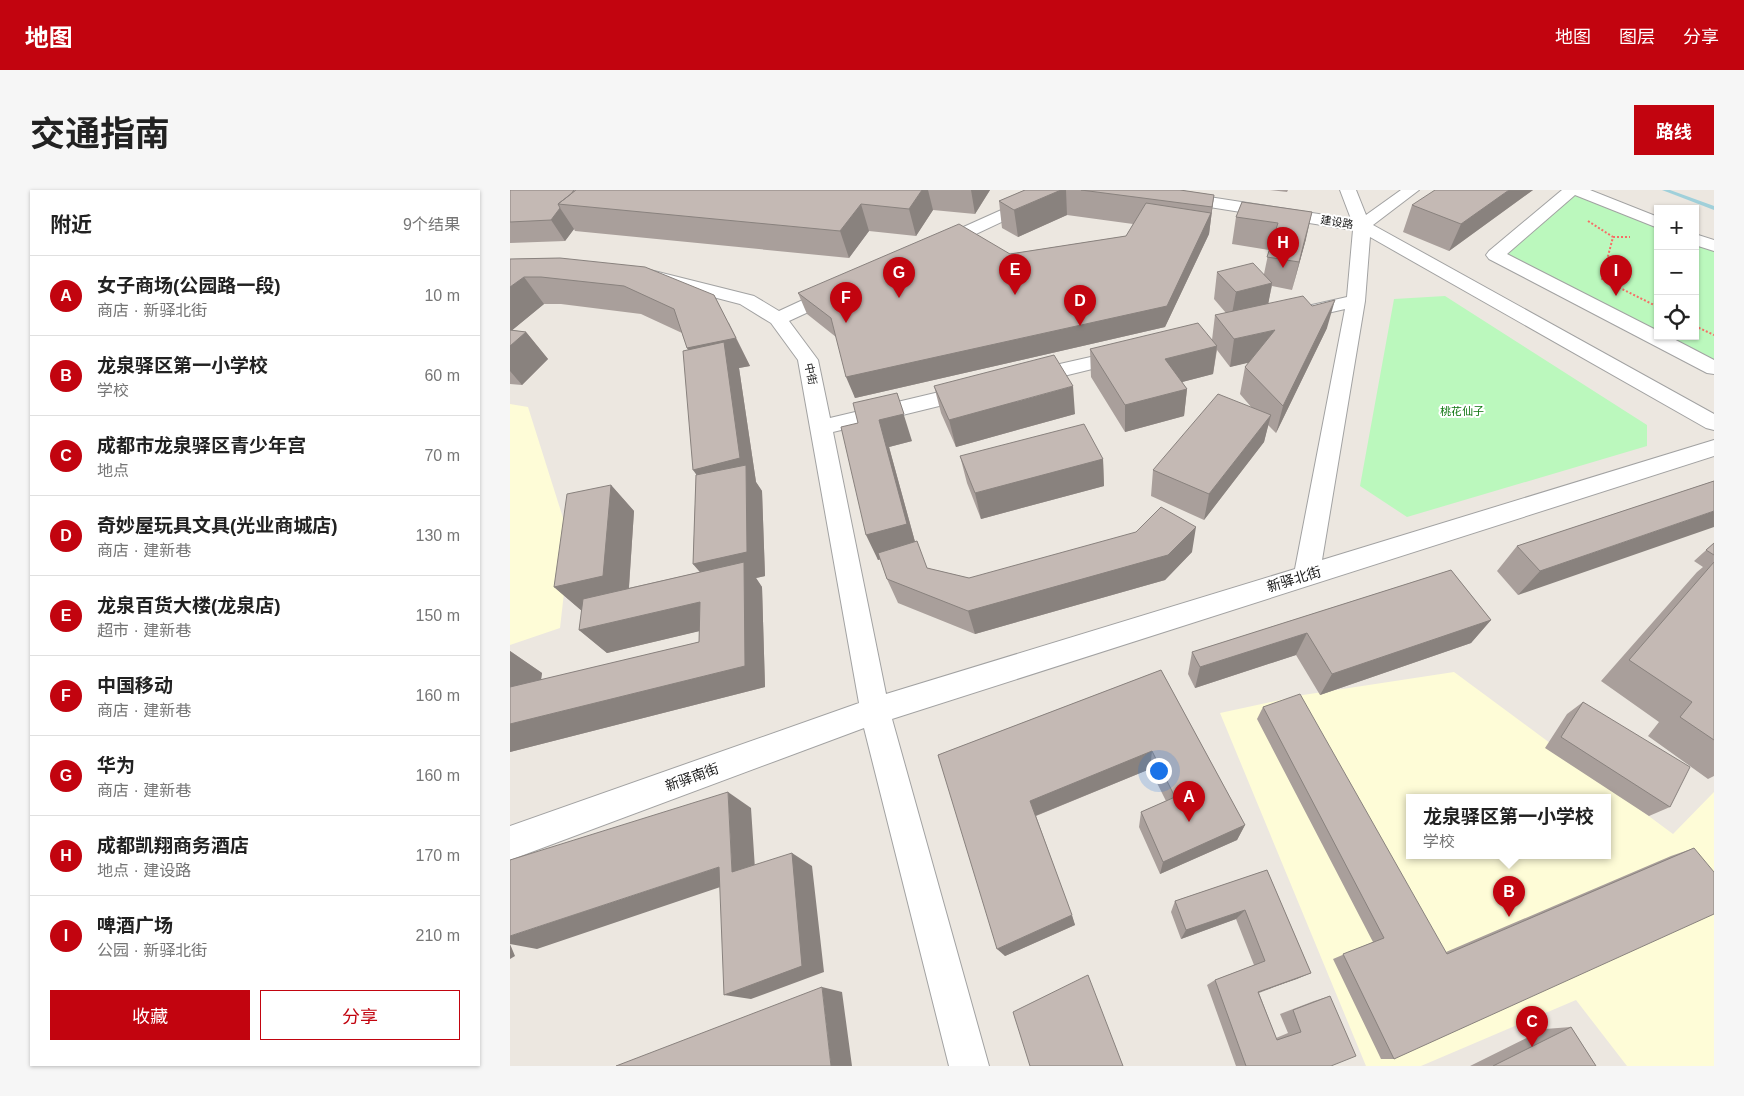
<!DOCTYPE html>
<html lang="zh">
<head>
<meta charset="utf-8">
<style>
  :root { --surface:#fff; --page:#f6f6f6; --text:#222; --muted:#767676; --line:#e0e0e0; --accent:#c2040f }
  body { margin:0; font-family:Arial,"Noto Sans SC",sans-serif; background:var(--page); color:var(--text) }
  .controls { position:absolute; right:15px; top:15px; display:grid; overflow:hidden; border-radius:0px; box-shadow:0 1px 4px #0004 }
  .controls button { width:45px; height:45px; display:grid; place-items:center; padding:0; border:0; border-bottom:1px solid var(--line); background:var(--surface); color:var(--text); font:25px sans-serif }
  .you { position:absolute; left:648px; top:580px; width:18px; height:18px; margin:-12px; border:4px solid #fff; border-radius:50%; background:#1a73e8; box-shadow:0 0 0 8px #1a73e833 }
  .badge { display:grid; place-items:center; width:32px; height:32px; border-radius:50%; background:var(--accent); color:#fff; font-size:16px; font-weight:700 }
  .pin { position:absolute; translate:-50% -41px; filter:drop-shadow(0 1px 2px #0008) }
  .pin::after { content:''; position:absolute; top:26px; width:18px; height:15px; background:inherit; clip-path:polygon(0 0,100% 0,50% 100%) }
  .popup { position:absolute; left:896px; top:604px; width:205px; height:65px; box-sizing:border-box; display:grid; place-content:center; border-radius:0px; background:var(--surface); filter:drop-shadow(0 1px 4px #0005); font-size:16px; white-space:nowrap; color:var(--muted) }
  .popup b { font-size:19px; color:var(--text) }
  .popup::after { content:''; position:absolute; left:50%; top:100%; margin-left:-10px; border:10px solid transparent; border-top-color:var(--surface) }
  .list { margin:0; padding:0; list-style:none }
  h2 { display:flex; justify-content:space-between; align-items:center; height:65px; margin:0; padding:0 20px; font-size:21px }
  h2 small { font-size:16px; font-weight:400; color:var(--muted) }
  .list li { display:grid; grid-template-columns:32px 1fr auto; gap:15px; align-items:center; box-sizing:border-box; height:80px; padding:0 20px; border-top:1px solid var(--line) }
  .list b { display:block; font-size:19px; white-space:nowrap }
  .list p { margin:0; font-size:16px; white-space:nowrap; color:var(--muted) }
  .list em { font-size:16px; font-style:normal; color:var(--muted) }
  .actions { display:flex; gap:10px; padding:15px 20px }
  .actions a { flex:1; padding:11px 0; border:1px solid var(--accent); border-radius:0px; text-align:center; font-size:18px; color:var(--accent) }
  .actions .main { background:var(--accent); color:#fff }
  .icon { flex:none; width:28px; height:28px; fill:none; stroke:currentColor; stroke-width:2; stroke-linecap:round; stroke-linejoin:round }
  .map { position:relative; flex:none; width:1204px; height:876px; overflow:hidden; border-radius:0px }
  header { display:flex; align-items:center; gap:30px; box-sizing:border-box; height:70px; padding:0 25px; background:var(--accent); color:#fff }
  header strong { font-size:24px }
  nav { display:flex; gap:28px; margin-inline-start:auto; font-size:18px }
  .intro { display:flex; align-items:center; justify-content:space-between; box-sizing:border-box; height:120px; padding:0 30px }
  h1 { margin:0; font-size:35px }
  .button { padding:12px 22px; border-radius:0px; background:var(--accent); color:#fff; font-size:18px; font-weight:700 }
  main { display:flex; gap:30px; padding:0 30px }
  aside { flex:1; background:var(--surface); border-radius:0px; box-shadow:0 1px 4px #0004 }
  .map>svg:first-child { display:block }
  .education { fill:#fefcd7; fill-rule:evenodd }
  .park { fill:#bbf8bd }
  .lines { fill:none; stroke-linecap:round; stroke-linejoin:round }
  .stream { fill:#a0d0da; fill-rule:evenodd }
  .minor-casing { stroke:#a2a2a2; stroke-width:2 }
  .path { stroke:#f76d66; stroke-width:2; stroke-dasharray:2 2; stroke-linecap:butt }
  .minor { fill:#fff; fill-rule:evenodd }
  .wall { fill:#a99f9b }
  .shaded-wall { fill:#89827e }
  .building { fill:#c4b9b4; stroke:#89827e }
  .labels { text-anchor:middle; stroke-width:4; stroke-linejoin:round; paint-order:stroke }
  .far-street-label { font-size:11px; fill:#1b1b1b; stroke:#fff }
  .far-park-label { font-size:11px; fill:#0d740f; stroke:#fff }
  .street-label { font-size:14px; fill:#1b1b1b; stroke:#fff }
</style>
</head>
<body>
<header>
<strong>地图</strong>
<nav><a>地图</a><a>图层</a><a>分享</a></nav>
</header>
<div class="intro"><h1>交通指南</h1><a class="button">路线</a></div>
<main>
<aside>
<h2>附近<small>9个结果</small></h2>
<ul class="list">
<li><span class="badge">A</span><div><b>女子商场(公园路一段)</b><p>商店 · 新驿北街</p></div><em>10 m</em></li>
<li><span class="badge">B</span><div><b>龙泉驿区第一小学校</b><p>学校</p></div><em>60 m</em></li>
<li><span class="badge">C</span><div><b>成都市龙泉驿区青少年宫</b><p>地点</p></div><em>70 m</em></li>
<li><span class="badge">D</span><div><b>奇妙屋玩具文具(光业商城店)</b><p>商店 · 建新巷</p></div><em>130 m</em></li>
<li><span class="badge">E</span><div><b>龙泉百货大楼(龙泉店)</b><p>超市 · 建新巷</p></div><em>150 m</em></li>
<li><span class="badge">F</span><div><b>中国移动</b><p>商店 · 建新巷</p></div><em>160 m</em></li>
<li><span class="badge">G</span><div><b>华为</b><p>商店 · 建新巷</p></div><em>160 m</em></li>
<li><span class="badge">H</span><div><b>成都凯翔商务酒店</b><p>地点 · 建设路</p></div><em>170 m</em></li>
<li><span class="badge">I</span><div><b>啤酒广场</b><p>公园 · 新驿北街</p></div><em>210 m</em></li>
</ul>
<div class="actions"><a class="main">收藏</a><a>分享</a></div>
</aside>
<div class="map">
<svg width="1204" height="876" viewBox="0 0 1204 876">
  <rect width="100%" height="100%" fill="#ece7e0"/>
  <path class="education" d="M0,214L18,217L60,350L50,438L0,455Z
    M944,482L1163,644L1204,602V876H1117L1066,810L911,876H856L710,523L793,505ZM900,608H1098V666H900Z"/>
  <path class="park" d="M1062,0L1148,33V146H1185V49L1204,56V178L985,65Z
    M935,106L1137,235V256L897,327L850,296L884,109Z"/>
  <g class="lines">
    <path class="stream" d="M1152,0H1160L1204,16V20Z"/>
    <g class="minor-casing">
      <path id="minor" d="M521,0H538L519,19L432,60L426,61L420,60L417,56L420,52L507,13Z
        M616,0H654L841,29L830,0H846L856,25L891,0H909L863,35L1204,224V240L1196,238L860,47L855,111L812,370L1204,250V266L382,529L479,876H439L354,538L0,670V636L349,513L288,170L261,133L230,114L130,88L127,84L130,80L136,79L244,106L269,121L321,97L328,95L335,97L337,101L335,105L279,131L308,170L320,228L463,194L470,196L474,201L470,206L323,242L376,504L785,379L835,119L787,130L780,128L777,124L780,120L837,107L843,40L624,5L618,3Z
        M1052,0H1080L1148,27V38L1065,5L997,64L1148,141V146H1158L1204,170V184L1197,183L979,69L976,65L979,61Z
        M1185,44L1204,50V61L1185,55Z
        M616,159L623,161L626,165L623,169L517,195L510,193L507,188L510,183Z"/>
    </g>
    <path class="path" d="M1078,31L1103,47L1092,89L1148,117
      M1103,47H1120
      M1185,136L1204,145"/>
    <use href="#minor" class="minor"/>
  </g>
  <path class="wall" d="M0,0H480L465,24L423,20L406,46L359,41L339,68L65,41L64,39L55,51L0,53Z
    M515,0H670L704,5L699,44L655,137L345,208L326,147L297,124L288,103L500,64L616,46L623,34L557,25L508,47L492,38L489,11Z
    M760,0H778L777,2Z
    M1023,0L939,61L893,42L902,15Z
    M732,12L796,49L782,100L762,96L758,113L817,138L766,243L758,235L754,252L694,330L641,306L643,280L742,218L730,204L735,177L739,172L720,177L707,160L703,184L672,192L677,199L674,226L615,242L581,187L580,159L702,150L705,125L716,123L704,109L707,82L754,84L759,60L722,54L726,27Z
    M50,68L219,133L240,176L229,178L246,292L252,301L255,386L246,388L252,397L255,497L0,562V461L32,483L31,490L189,452V441L97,463L69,440L72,421L44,397L101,295L124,321L119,398L190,382L183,374L186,285L178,160L172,143L131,124L51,114H34L2,140L16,142L38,169L12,195L0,194V69Z
    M424,196L565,224L446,257L431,223Z
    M331,237L402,251L379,257L405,352L417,378L459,388L682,362L655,390L465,444L388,413L377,389L370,369L368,370Z
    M450,266L593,269L594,296L471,329L457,293Z
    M1204,291L1008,405L987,381L1007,356Z
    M1204,353V586L1198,589L1138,546L1149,532L1091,491L1187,382L1193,377L1184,371Z
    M941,380L981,430L961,453L810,505L786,465L685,498L678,484L682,462Z
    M651,480L735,635L727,650L650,684L629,637L631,622L656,611L640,579L526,626L565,735L495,766L428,565Z
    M1073,512L1160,617L1139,626L1035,558L1057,524Z
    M753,517L936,762L1161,666L1184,658L884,869H871L823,769L863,752L747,529Z
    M757,680L801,783L749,803L766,848L778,843L770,824L804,811L820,806L821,876H726L697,795L705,790L744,775L726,729L671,749L661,722L665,711Z
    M1061,837L1086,876H960L1035,839Z"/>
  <path class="shaded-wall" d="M412,0H418L423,20L406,46L399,19Z
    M461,0H480L465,24Z
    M551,0H556L557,25L508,47L504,20Z
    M999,0H1023L939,61L951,34Z
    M704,5L699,44L655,137L345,208L336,187L701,23Z
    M351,14L359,41L339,68L330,41Z
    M50,18L64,39L55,51L41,30Z
    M802,22L796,49L782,100L789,72Z
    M14,87L34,114L0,142V97Z
    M762,93L757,121L721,129L726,102Z
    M204,105L240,176L229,178L246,292L252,301L255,386L246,388L252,397L255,497L0,562V534L235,476L204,398L183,374L202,306L183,280L194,186L177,158Z
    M825,110L817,138L766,243L773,216Z
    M765,140L759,168L720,177L724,149Z
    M16,142L38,169L12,195L0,181V156Z
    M707,156L703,184L653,197L655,169Z
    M563,196L565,224L446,257L439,230Z
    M677,199L674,226L615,242V215Z
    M387,203L402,251L379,257L407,359L368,370L356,345L369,230Z
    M761,225L754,252L694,330L699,304Z
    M593,269L594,296L471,329L465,303Z
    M101,295L124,321L118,410L72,421L44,397Z
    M1204,321V337L1008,405L1030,381Z
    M686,337L682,362L655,390L465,444L458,421Z
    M190,412L211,436L97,463L69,440Z
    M981,430L961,453L810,505L822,484Z
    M797,443L786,465L685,498L690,477Z
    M0,461L32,483L26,520L0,504Z
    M642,561L640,579L525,626L520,611Z
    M218,602L241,618L246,694L222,682Z
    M735,635L727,650L650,684L653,672Z
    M282,663L302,676L314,782L241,809L214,805Z
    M209,677L234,689L27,759L0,754L5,766L0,769V746Z
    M735,720L726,729L671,749L676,740Z
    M562,725L565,735L495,766L487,759Z
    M801,783L787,789L738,806L748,802Z
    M312,797L332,802L342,876H321Z"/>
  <path class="building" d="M0,0H64L61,4L48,14L50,18L41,30L0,32Z
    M66,0H412L399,19L351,14L330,41L48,14Z
    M515,0H551L504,20L489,11Z
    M571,0H670L704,5L702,17Z
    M925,0H999L951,34L902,15Z
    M732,12L802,22L789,72L757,67L768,33L726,27Z
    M636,13L701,23L657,116L336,187L321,128L288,103L449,34L500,64L616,46Z
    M50,68L135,77L204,105L226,148L177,158L164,119L114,96L31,87H14L0,97V69Z
    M743,73L762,93L726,102L707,82Z
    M793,106L802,116L825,110L773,216L735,177L765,140L724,149L705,125Z
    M688,133L707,156L655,169L677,199L615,215L580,159Z
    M0,140L16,142L0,156Z
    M214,152L230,268L183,280L173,161Z
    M544,165L563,196L439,230L424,196Z
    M387,203L394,224L369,230L397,334L356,345L331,237L348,233L343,213Z
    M708,204L761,225L699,304L643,280Z
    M574,234L593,269L465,303L450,266Z
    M236,275L237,362L183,374L186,285Z
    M1204,291V321L1030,381L1007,356Z
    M101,295L93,386L44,397L57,304Z
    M651,317L686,337L658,365L458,421L377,389L368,363L407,351L417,378L459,388L626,342Z
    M1204,353V365L1196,360Z
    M234,372L235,476L0,534V497L189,452L190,412L69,440L73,409Z
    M1204,372V550L1170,527L1182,512L1119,470Z
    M941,380L981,430L822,484L797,443L690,477L682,462Z
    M651,480L735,635L653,672L631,622L665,607L642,561L520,611L562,725L487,759L428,565Z
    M790,504L937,764L1184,658L1204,682V724L884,869L833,764L874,748L753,517Z
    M1073,512L1180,577L1160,617L1051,547Z
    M218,602L222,682L282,663L292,776L214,805L209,677L0,746V670Z
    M757,680L801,783L748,802L767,850L791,842L783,820L820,806L846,866L821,876H736L705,790L755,771L735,720L676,740L665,711Z
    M578,785L613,876H520L503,822Z
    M312,797L321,876H106Z
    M1061,837L1086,876H983Z"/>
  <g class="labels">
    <g class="far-street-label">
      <text transform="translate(827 32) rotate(9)" y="4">建设路</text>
      <text transform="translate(301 184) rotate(78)" y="4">中街</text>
    </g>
    <g class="far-park-label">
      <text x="952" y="225">桃花仙子</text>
    </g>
    <g class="street-label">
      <text transform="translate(784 389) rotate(-17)" y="5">新驿北街</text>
      <text transform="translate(182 587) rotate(-20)" y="5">新驿南街</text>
    </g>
  </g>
</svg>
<div class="controls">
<button>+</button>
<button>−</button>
<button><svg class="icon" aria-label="locate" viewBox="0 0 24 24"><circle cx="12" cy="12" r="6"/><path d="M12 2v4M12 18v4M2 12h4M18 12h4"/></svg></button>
</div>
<div class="you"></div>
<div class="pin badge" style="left:679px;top:632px">A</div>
<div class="pin badge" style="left:999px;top:727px">B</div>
<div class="popup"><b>龙泉驿区第一小学校</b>学校</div>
<div class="pin badge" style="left:1022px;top:857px">C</div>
<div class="pin badge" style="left:570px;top:136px">D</div>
<div class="pin badge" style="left:505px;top:105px">E</div>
<div class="pin badge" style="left:336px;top:133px">F</div>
<div class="pin badge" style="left:389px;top:108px">G</div>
<div class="pin badge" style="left:773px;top:78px">H</div>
<div class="pin badge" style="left:1106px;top:106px">I</div>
</div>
</main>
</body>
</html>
